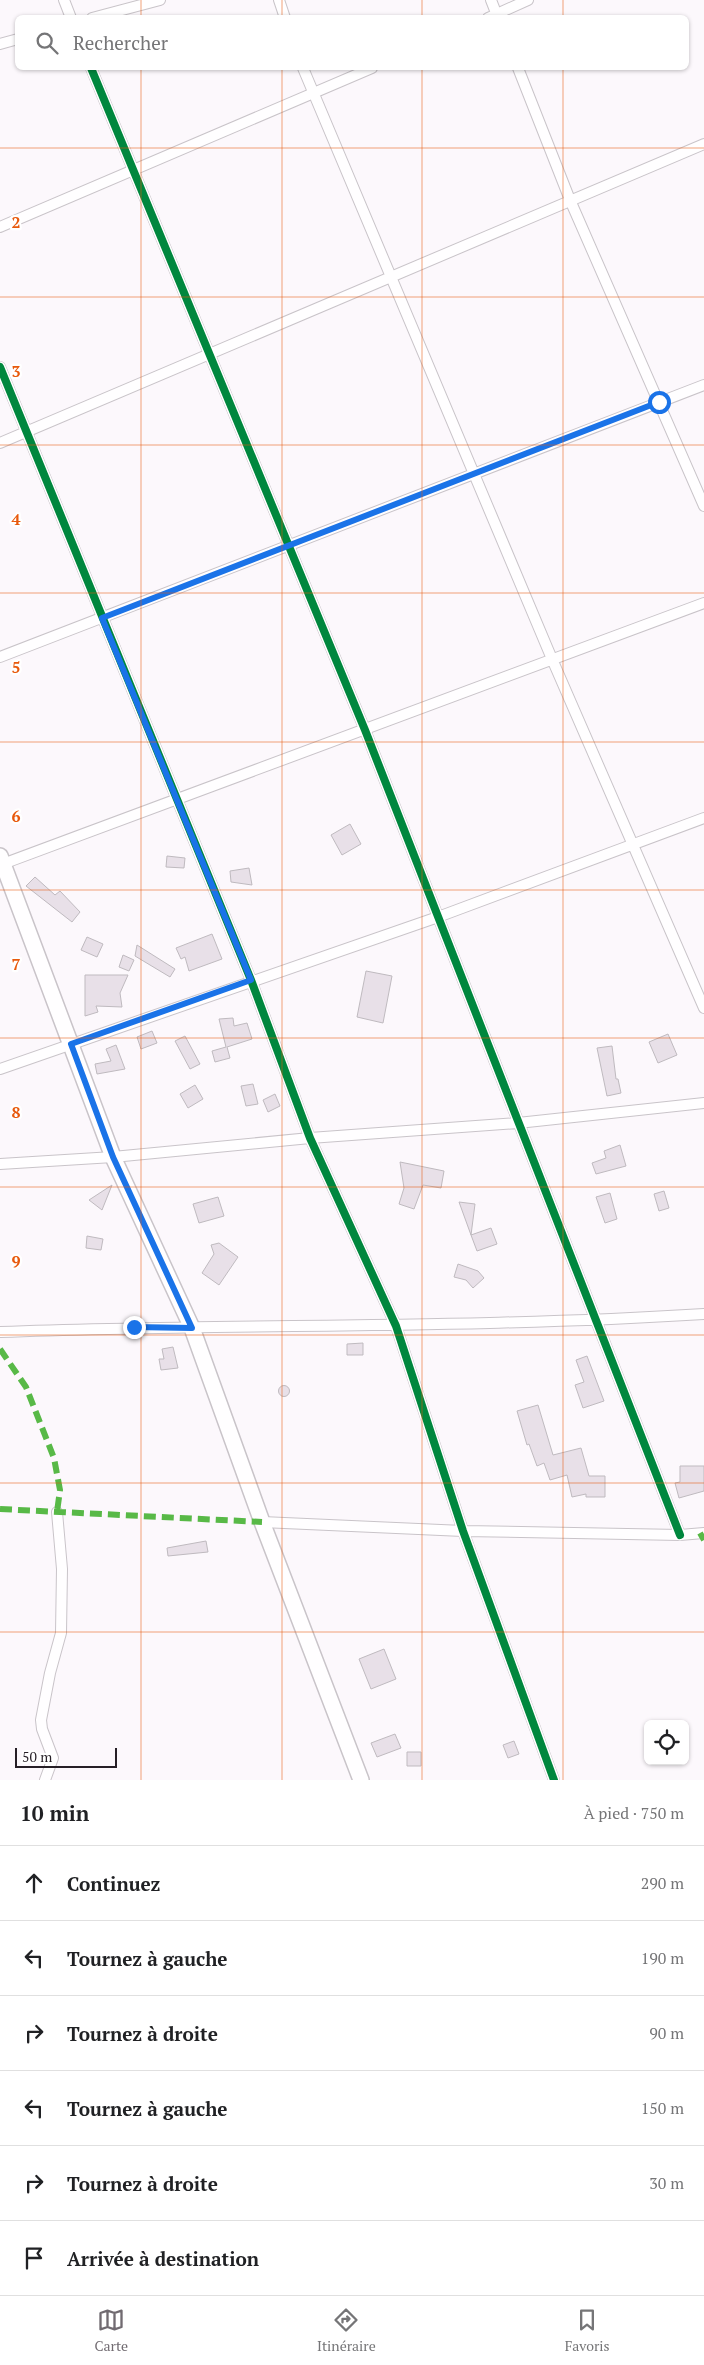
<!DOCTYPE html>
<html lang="fr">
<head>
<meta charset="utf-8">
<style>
  :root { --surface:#fff; --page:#f6f6f6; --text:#202124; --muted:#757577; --line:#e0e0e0; --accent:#716b71 }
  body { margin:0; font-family:"PT Serif",serif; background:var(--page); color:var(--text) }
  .controls { position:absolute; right:15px; bottom:15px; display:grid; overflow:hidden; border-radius:8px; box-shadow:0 1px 4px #0004 }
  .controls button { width:45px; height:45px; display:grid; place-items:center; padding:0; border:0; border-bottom:1px solid var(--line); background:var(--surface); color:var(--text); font:25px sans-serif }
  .scale { position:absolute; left:15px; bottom:12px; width:102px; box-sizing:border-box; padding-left:5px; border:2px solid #261f26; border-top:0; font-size:14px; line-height:18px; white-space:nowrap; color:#261f26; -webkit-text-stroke:4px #fff; paint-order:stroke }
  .stop { position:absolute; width:15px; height:15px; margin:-11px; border:4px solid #1a73e8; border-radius:50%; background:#fff }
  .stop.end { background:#1a73e8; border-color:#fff; box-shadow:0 1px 5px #0008 }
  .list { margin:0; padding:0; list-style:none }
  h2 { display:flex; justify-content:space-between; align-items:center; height:65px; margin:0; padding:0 20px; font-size:21px }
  h2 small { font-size:16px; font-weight:400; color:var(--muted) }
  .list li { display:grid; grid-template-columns:32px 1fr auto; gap:15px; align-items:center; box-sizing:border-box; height:75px; padding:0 20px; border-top:1px solid var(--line) }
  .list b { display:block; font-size:19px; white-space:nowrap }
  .list em { font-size:16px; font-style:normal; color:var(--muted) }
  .icon { flex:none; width:28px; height:28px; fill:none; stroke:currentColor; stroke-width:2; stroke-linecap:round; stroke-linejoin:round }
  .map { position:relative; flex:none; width:704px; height:1780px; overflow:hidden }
  .search { position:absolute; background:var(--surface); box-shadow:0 1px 4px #0004; left:15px; right:15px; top:15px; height:55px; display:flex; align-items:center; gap:12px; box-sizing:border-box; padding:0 18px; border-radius:8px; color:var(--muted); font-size:19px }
  .sheet { height:515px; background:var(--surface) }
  nav { display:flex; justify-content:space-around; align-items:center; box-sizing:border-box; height:70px; border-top:1px solid var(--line); background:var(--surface); font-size:14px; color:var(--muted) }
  nav a { display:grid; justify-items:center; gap:2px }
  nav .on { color:var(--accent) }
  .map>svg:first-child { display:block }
  .building { fill:#e8e0e8; stroke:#bfbabf }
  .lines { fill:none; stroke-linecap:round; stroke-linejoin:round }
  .street-casing { stroke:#c9c4c9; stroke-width:12 }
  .secondary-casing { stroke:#c9c4c9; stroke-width:18 }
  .street { stroke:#fffeff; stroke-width:10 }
  .secondary { stroke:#fffeff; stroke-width:15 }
  .quiet { stroke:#58b947; stroke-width:6; stroke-dasharray:12 6; stroke-linecap:butt }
  .cycleway-casing { stroke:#fff; stroke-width:11 }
  .cycleway { stroke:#00873e; stroke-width:8 }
  .route { stroke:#1a73e8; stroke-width:6 }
  .grid { fill:none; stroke:#e8590c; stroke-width:1; stroke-opacity:0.55 }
  .grid-label { font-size:16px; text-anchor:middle; font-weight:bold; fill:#e8590c; stroke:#fff; stroke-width:4.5; stroke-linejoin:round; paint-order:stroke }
</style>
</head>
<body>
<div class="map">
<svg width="704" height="1780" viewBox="0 0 704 1780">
  <rect width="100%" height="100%" fill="#fcf8fc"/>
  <path class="building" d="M350,824L361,844L342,855L331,835Z
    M167,856L185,858L184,868L166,867Z
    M249,868L252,885L231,882L230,871Z
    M35,877L55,895L60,891L80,912L72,922L26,886Z
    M212,934L222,959L189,971L185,957L181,959L176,948Z
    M87,937L103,944L97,957L81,950Z
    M137,945L175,969L170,977L135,956Z
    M123,955L134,960L129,971L119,967Z
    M366,971L392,976L383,1023L357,1017Z
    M85,975H128L120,993L122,1007L96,1006L98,1012L85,1016Z
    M233,1018L234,1026L247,1023L252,1039L227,1047L230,1058L215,1062L212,1051L226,1047L219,1019Z
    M152,1031L157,1043L141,1049L137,1037Z
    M668,1034L677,1055L658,1063L649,1042Z
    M185,1036L200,1064L190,1069L175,1041Z
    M116,1045L125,1069L97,1074L95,1064L111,1061L106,1049Z
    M612,1046L616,1079H618L621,1093L607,1096L597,1048Z
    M253,1084L258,1104L246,1106L241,1086Z
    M195,1085L203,1099L188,1108L180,1094Z
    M275,1094L280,1106L268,1112L263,1100Z
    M620,1145L626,1166L596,1174L592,1163L606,1158L604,1151Z
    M400,1162L444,1171L441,1188L423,1185L414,1209L399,1204L404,1188Z
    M112,1185L102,1210L89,1200Z
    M664,1191L669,1208L659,1211L654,1194Z
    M610,1193L617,1219L605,1223L596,1197Z
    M218,1197L224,1216L199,1223L193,1204Z
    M459,1202L475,1204L471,1235Z
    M491,1228L497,1244L477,1251L471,1235Z
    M87,1236L103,1239L101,1250L86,1248Z
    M219,1243L238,1257L219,1285L202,1273L214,1254L211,1245Z
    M458,1264L478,1271L484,1278L473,1288L466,1280L454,1277Z
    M363,1343V1355H347V1344Z
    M173,1347L178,1368L161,1370L159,1359H164L162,1349Z
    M587,1356L604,1401L583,1408L575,1385L584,1382L576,1360Z
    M278.5 1391a5.5 5.5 0 1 1 11 0a5.5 5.5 0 1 1-11 0Z
    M538,1405L553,1455L581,1448L589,1476H605V1497H586V1494L572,1497L567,1475L550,1480L544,1463L537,1466L529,1444L527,1445L517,1411Z
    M680,1466H704V1491L679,1498L675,1483L680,1482Z
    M206,1541L208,1552L168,1556L167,1548Z
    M384,1649L396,1679L371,1689L359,1659Z
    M395,1734L401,1748L377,1757L371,1743Z
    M514,1741L519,1754L508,1758L503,1745Z
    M407,1752H421V1766H407Z"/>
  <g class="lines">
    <g class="street-casing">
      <path id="street" d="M64,0L71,18
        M279,0L285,18
        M491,0L498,18
        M92,18L160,0
        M488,18L528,0
        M0,44L18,39
        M91,68L365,730L680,1535
        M303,68L552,659L704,1008
        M518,68L570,200L704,506
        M0,227L372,68
        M0,367L251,980L310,1138L396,1326L463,1531L554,1780
        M0,443L704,144
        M0,657L704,385
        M0,865L704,603
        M0,1069L438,917L704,818
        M0,1164L113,1157L310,1138L518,1123L704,1103
        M0,1332C235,1323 469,1329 704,1314
        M262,1522L463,1531L680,1535L704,1533
        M45,1780L53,1758L42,1729L41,1720L50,1673L61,1633L62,1569L57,1512"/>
    </g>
    <g class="secondary-casing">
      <path id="secondary" d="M0,856L113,1157L192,1328L262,1522L361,1780"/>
    </g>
    <use href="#street" class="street"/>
    <use href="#secondary" class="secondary"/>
    <path class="quiet" d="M0,1349L26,1387L54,1458L60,1490L57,1512
      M0,1509L262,1522
      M700,1533L704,1540"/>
    <g class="cycleway-casing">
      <path id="cycleway" d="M91,68L365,730L680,1535
        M0,367L251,980L310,1138L396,1326L463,1531L554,1780"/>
    </g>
    <use href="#cycleway" class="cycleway"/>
  </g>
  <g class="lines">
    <path class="route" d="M134,1327L192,1328L113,1157L71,1044L251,980L102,618L659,402"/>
  </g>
  <path class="grid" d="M141,0V18M282,0V18M422,0V18M563,0V18M141,68V1780M282,68V1780M422,68V1780M563,68V1780M0,148H704M0,297H704M0,445H704M0,593H704M0,742H704M0,890H704M0,1038H704M0,1187H704M0,1335H704M0,1483H704M0,1632H704"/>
  <g class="grid-label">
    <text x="16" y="228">2</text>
    <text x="16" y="377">3</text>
    <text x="16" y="525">4</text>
    <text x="16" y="673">5</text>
    <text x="16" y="822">6</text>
    <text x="16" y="970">7</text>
    <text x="16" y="1118">8</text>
    <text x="16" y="1267">9</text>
  </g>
</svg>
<div class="controls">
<button><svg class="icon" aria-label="locate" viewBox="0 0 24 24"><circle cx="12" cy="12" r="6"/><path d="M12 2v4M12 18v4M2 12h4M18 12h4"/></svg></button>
</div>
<div class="scale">50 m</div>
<div class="stop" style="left:659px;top:402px"></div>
<div class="stop end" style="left:134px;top:1327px"></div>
<div class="search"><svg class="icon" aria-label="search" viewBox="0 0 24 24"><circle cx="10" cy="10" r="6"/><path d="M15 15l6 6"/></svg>Rechercher</div>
</div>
<section class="sheet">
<h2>10 min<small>À pied · 750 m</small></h2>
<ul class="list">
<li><svg class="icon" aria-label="ahead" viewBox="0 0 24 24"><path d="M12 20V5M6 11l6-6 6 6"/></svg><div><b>Continuez</b></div><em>290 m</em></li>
<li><svg class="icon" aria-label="left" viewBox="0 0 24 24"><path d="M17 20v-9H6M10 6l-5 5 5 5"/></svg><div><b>Tournez à gauche</b></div><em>190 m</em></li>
<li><svg class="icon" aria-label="right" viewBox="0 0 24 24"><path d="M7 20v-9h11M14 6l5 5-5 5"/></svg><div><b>Tournez à droite</b></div><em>90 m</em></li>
<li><svg class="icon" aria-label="left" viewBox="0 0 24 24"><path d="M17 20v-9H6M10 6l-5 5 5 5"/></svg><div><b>Tournez à gauche</b></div><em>150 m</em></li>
<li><svg class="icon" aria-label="right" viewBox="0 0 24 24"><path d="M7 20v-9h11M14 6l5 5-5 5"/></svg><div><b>Tournez à droite</b></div><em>30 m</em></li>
<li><svg class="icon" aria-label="arrive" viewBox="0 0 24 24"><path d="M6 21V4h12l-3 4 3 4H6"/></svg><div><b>Arrivée à destination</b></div></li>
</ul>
</section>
<nav>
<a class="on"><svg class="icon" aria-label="map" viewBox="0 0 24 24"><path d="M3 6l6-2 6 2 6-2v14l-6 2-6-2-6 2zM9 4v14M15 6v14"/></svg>Carte</a>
<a><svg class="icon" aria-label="directions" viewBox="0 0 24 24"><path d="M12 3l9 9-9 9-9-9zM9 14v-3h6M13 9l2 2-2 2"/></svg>Itinéraire</a>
<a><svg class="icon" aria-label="saved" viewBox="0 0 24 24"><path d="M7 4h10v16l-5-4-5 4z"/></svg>Favoris</a>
</nav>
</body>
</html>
